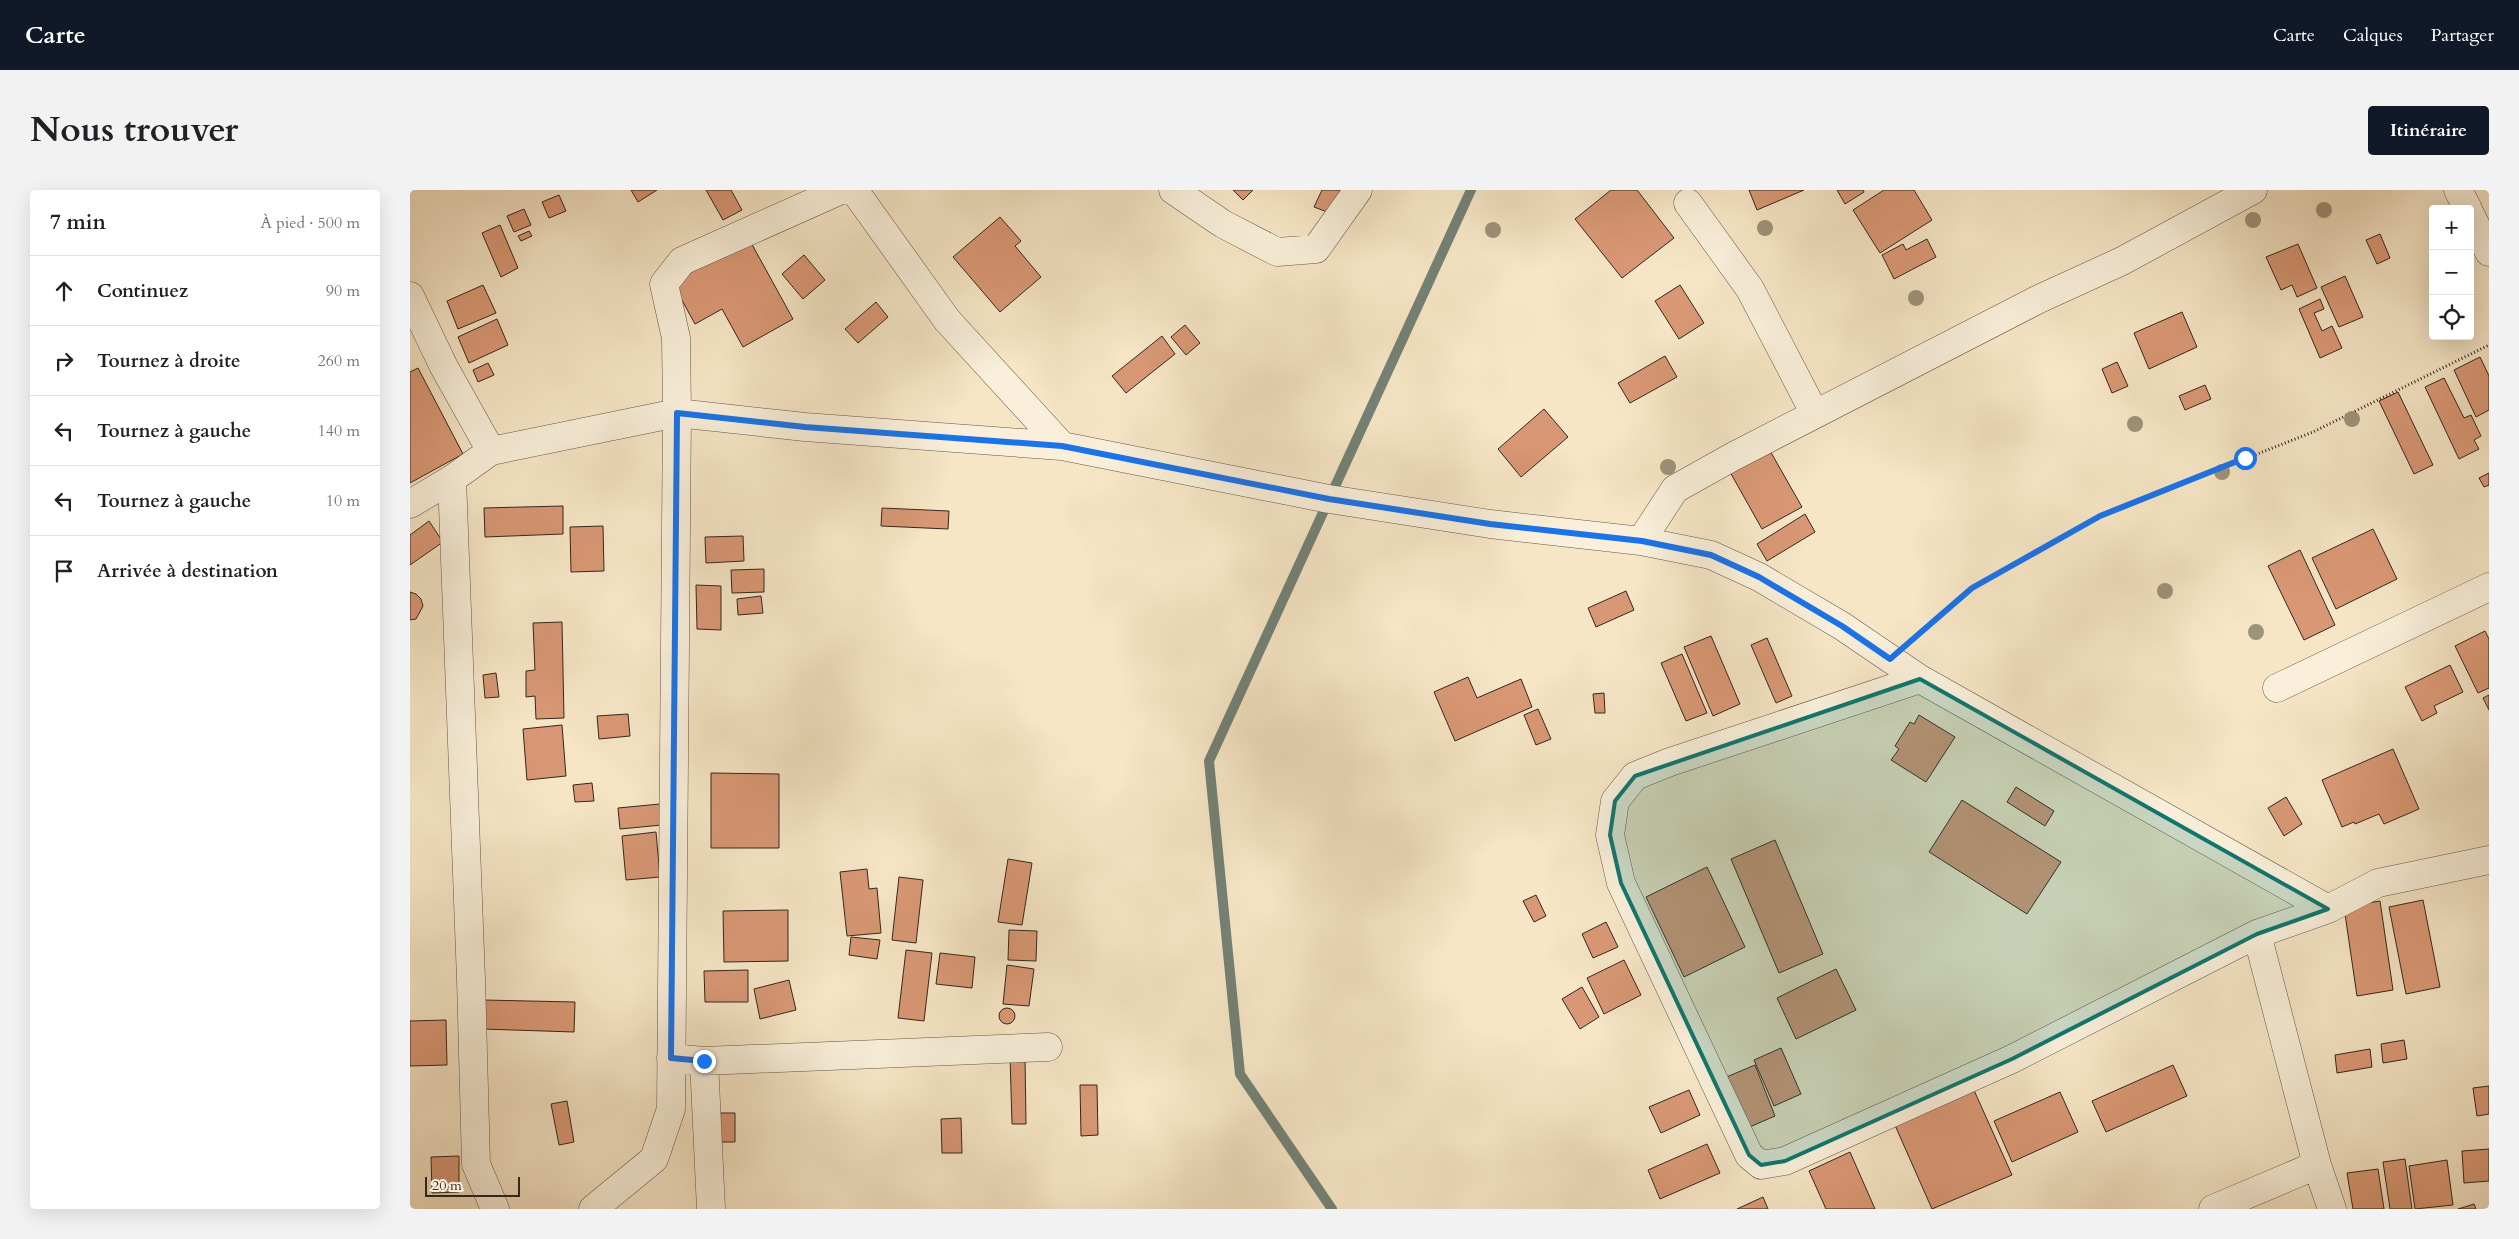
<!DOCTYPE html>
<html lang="fr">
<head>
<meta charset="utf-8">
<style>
  :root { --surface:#fff; --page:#f2f2f2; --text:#202124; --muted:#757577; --line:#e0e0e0; --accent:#111827 }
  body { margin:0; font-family:Cardo,serif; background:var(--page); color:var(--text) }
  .controls { position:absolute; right:15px; top:15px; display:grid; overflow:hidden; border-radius:5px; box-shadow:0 5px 20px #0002 }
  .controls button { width:45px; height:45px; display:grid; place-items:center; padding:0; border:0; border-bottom:1px solid var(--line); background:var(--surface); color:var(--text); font:25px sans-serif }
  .scale { position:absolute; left:15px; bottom:12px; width:95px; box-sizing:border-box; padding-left:5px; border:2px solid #35261e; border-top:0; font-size:14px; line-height:18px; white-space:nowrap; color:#35261e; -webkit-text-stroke:4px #f9efda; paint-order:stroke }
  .stop { position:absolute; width:15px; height:15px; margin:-11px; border:4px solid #1a73e8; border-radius:50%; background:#fff }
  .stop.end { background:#1a73e8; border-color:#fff; box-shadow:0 1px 5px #0008 }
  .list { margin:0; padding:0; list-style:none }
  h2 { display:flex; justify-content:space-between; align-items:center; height:65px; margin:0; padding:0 20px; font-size:21px }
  h2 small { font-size:16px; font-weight:400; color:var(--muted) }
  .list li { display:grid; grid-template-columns:32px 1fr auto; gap:15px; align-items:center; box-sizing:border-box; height:70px; padding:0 20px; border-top:1px solid var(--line) }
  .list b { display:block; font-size:19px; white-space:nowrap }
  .list em { font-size:16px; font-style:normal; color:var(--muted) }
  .icon { flex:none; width:28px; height:28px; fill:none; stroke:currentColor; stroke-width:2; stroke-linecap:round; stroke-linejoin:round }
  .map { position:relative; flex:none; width:2079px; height:1019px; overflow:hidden; border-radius:5px }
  header { display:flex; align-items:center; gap:30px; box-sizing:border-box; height:70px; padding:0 25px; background:var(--accent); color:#fff }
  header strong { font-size:24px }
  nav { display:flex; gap:28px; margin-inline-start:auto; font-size:18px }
  .intro { display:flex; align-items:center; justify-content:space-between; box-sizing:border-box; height:120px; padding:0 30px }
  h1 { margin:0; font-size:35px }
  .button { padding:12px 22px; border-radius:5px; background:var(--accent); color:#fff; font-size:18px; font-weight:700 }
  main { display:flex; gap:30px; padding:0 30px }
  aside { flex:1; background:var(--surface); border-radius:5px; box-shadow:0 5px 20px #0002 }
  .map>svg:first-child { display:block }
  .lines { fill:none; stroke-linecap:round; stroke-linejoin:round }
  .stream { stroke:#738276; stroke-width:10 }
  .building { fill:#d99875; stroke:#35261e }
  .minor-casing { stroke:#655648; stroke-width:29 }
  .path { stroke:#35261e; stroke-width:3; stroke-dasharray:1 2.5; stroke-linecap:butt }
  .minor { stroke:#f9efda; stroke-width:28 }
  .tree { fill:#9e927a }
  .route { stroke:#1a73e8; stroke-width:6 }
  .marked { fill:#0f766e; fill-opacity:0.2; stroke:#0f766e; stroke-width:4; stroke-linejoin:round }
</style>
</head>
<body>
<header>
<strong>Carte</strong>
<nav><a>Carte</a><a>Calques</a><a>Partager</a></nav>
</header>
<div class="intro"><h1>Nous trouver</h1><a class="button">Itinéraire</a></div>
<main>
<aside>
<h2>7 min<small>À pied · 500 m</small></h2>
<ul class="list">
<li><svg class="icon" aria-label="ahead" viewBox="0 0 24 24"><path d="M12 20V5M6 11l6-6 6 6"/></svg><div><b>Continuez</b></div><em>90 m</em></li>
<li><svg class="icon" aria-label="right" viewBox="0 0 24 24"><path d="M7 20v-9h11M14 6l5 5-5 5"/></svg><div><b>Tournez à droite</b></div><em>260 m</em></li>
<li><svg class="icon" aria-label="left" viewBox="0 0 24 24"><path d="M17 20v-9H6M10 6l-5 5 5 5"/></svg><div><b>Tournez à gauche</b></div><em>140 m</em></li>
<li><svg class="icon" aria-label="left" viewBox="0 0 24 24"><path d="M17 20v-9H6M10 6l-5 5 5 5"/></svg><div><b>Tournez à gauche</b></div><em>10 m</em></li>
<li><svg class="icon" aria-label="arrive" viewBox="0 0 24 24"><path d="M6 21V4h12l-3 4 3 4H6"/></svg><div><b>Arrivée à destination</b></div></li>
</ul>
</aside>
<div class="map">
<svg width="2079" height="1019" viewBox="0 0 2079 1019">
  <rect width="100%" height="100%" fill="#f6e6c6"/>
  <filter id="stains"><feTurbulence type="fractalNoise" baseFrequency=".004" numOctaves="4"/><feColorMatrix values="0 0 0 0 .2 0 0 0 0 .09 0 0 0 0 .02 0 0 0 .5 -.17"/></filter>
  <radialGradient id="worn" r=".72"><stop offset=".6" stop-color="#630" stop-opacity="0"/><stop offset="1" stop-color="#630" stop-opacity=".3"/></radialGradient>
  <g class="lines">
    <path class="stream" d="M922,1019L830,884L799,571L1061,0"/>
  </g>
  <path class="building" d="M221,0H247L228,12Z
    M296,0H321L332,20L313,30Z
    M823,0H843L833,10Z
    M912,0H930L920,23L904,17Z
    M1201,0H1227L1264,48L1212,88L1165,29Z
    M1339,0H1394L1347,20Z
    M1427,0H1453L1454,2L1435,14Z
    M1474,0H1504L1522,30L1470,63L1443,20Z
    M149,5L156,21L139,28L132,12Z
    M114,19L121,35L104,42L97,26Z
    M590,27L611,51L605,56L631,87L590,122L543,67Z
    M90,35L108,78L91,87L72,43Z
    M119,41L122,46L111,51L108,46Z
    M1970,44L1980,68L1967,74L1956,50Z
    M339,49L383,129L333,157L312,119L285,134L262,92Z
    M1517,49L1526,67L1484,89L1472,65L1493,54L1496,60Z
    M1888,54L1907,98L1887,107L1882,95L1871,100L1856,67Z
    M394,65L415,90L393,109L372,84Z
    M1935,86L1953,127L1929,137L1911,97Z
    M73,95L86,123L48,139L37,111Z
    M1270,95L1294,133L1269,149L1245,111Z
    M1910,109L1914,119L1904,123L1912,141L1922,136L1932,158L1910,168L1889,119Z
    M466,112L478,127L448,153L435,139Z
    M1772,122L1787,157L1739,179L1724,143Z
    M87,129L98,155L59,173L48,147Z
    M775,135L790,153L776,165L761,147Z
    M752,146L765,164L716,203L702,186Z
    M1255,166L1267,187L1220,213L1208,193Z
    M2070,167L2079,186V220L2066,227L2044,180Z
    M1707,172L1718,196L1702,203L1692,179Z
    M78,173L84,185L68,192L63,180Z
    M8,178L53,264L0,293V182Z
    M2034,188L2054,228L2061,225L2071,246L2064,250L2069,259L2049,269L2015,197Z
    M1795,195L1801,209L1775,220L1769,206Z
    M1988,202L2023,275L2004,284L1969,211Z
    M1134,219L1158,247L1111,287L1088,259Z
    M1359,259L1392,317L1352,339L1320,282Z
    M2079,283V295L2074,297L2069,288Z
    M153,316V344L75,347L74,318Z
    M472,318L539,321L538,339L471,336Z
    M1395,324L1405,342L1357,371L1347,354Z
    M19,331L33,352L0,375V345Z
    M193,336L194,381L161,382L160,337Z
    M1963,339L1987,389L1926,419L1902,368Z
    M333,346L334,371L296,373L295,347Z
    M1890,360L1925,435L1894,450L1858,376Z
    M354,379V402L322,403L321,380Z
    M286,395L311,396V440L287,439Z
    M1216,401L1224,420L1186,437L1178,418Z
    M0,402L6,404L11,409L13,416L6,429L0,430Z
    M351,406L353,423L328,425L327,409Z
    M152,432L154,528L126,529L125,506L116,507V481L125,480L123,433Z
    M2075,441L2079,449V498L2068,503L2045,456Z
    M1301,446L1330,514L1303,526L1274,457Z
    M1357,448L1382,506L1366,513L1341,455Z
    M1272,464L1297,523L1276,531L1251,473Z
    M2040,475L2053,502L2024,516L2027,523L2012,531L1995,497Z
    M86,483L89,507L75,508L73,485Z
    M1058,487L1067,508L1111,489L1122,517L1045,551L1024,502Z
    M1194,503L1195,523H1185L1183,504Z
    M2079,505V520L2073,508Z
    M1128,519L1141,549L1126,555L1114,525Z
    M218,524L220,546L189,549L187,526Z
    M1509,525L1545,547L1516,592L1481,570L1489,559L1485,556L1500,532L1504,534Z
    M152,535L156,586L117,590L113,539Z
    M1983,559L2009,619L1974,634L1969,624L1945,634L1944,632L1932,637L1912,590Z
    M301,583L369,584V658H301Z
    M182,593L184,611L165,612L163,595Z
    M1606,597L1644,621L1635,636L1597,612Z
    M1876,607L1892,634L1874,646L1858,618Z
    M1552,610L1651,672L1617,724L1519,662Z
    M250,614L252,635L210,639L208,618Z
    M246,642L250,687L216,690L212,646Z
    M1365,650L1413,764L1369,783L1321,669Z
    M598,669L622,673L612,735L588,732Z
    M1297,677L1335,757L1274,787L1236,707Z
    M457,679L459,699L467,698L471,743L437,746L430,682Z
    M489,687L513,690L506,753L482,750Z
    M1126,705L1136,726L1124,732L1113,711Z
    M2013,710L2030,797L1996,804L1979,717Z
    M1970,711L1983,800L1947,806L1934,717Z
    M378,720V771L314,772L313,721Z
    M1196,732L1208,757L1183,768L1172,744Z
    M599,740L627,741L626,771L598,770Z
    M441,747L470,750L467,769L439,765Z
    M496,760L522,763L514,831L488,828Z
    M530,763L565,767L562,798L526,794Z
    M1214,770L1231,805L1194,824L1177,788Z
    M597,775L624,779L619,816L593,814Z
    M1426,779L1446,820L1386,849L1367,808Z
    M338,780V812H295L294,781Z
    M379,790L386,820L350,829L344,799Z
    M1172,797L1189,827L1170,839L1152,809Z
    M73,810L165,812L164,842L72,839Z
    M589 826a8 8 0 1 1 16 0a8 8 0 1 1-16 0Z
    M36,830L37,875L0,876V831Z
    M1994,850L1997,869L1973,873L1971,854Z
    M1371,858L1391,904L1364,916L1344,870Z
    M1960,859L1962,877L1927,883L1925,865Z
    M600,866H615L616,934H602Z
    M1345,875L1365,926L1335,939L1314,888Z
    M1763,875L1777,906L1696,942L1682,911Z
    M670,895H687L688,945L671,946Z
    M2079,896V924L2067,926L2063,898Z
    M1563,898L1602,985L1522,1019L1484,933Z
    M1279,900L1290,925L1251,943L1239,917Z
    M1650,902L1668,942L1602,972L1584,931Z
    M157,911L164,952L149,955L141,914Z
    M308,923H325V952H309Z
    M551,928L552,963H532L531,929Z
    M1297,954L1310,983L1250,1009L1238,980Z
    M2079,959V991L2054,993L2052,961Z
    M1440,962L1465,1019H1416L1399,981Z
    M49,966V1002L22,1003L21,967Z
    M1995,969L2002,1019H1980L1973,972Z
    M2037,970L2043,1015L2005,1019L1999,976Z
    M1968,979L1974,1019H1943L1937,983Z
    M1353,1007L1358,1019H1327Z
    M2064,1014L2066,1019H2048Z"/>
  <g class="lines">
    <g class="minor-casing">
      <path id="minor" d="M444,0L537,130L652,256
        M763,0L813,34L867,62L906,59L948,0
        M2048,0L2058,19
        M1278,13L1340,99L1405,224
        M2060,24L2079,62
        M0,106L34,177L81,261
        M42,289L61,789L66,974L85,1019
        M0,314L42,289L81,261L267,223L395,237L652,256L919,309L1080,334L1231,351L1301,365L1349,387L1432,436L1510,489L1918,719L1968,693L2079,670
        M1231,351L1265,299L1324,266L1629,109L1712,71L1843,0
        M1510,489L1260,572L1225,586L1205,611L1200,645L1211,693L1339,965L1351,975L1375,971L1602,869L1847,744L1918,719
        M1867,498L2079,397
        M1847,744L1907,975L1922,1019
        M261,868L294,871L638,857
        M294,871L301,1019
        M183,1019L244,969L261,919L267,223L266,148L254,94L272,71L431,0
        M1803,1019L1907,975"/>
    </g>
    <path class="path" d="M1503,449L1562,398L1690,326L1903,242L2079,155"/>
    <use href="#minor" class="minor"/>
  </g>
  <g class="tree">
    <circle cx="1914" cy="20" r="8"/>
    <circle cx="1843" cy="30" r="8"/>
    <circle cx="1355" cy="38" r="8"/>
    <circle cx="1083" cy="40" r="8"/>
    <circle cx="1506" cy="108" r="8"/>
    <circle cx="1942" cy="229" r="8"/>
    <circle cx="1725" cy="234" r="8"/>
    <circle cx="1258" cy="277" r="8"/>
    <circle cx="1812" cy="282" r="8"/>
    <circle cx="1755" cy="401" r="8"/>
    <circle cx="1846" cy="442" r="8"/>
  </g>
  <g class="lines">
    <path class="route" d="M294,871L261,868L267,223L395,237L652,256L919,309L1080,334L1232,351L1301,365L1349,387L1432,436L1480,469L1562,398L1690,326L1835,268"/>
  </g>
  <path class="marked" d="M1510,489L1918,719L1847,744L1602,869L1375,971L1351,975L1339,965L1211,693L1200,645L1205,611L1225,586Z"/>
  <rect width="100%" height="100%" filter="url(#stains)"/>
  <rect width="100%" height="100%" fill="url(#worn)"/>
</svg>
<div class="controls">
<button>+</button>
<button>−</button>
<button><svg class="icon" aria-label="locate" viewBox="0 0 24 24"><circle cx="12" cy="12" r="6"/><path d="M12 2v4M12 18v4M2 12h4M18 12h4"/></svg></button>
</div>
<div class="scale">20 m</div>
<div class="stop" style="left:1835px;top:268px"></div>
<div class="stop end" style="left:294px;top:871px"></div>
</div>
</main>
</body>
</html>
